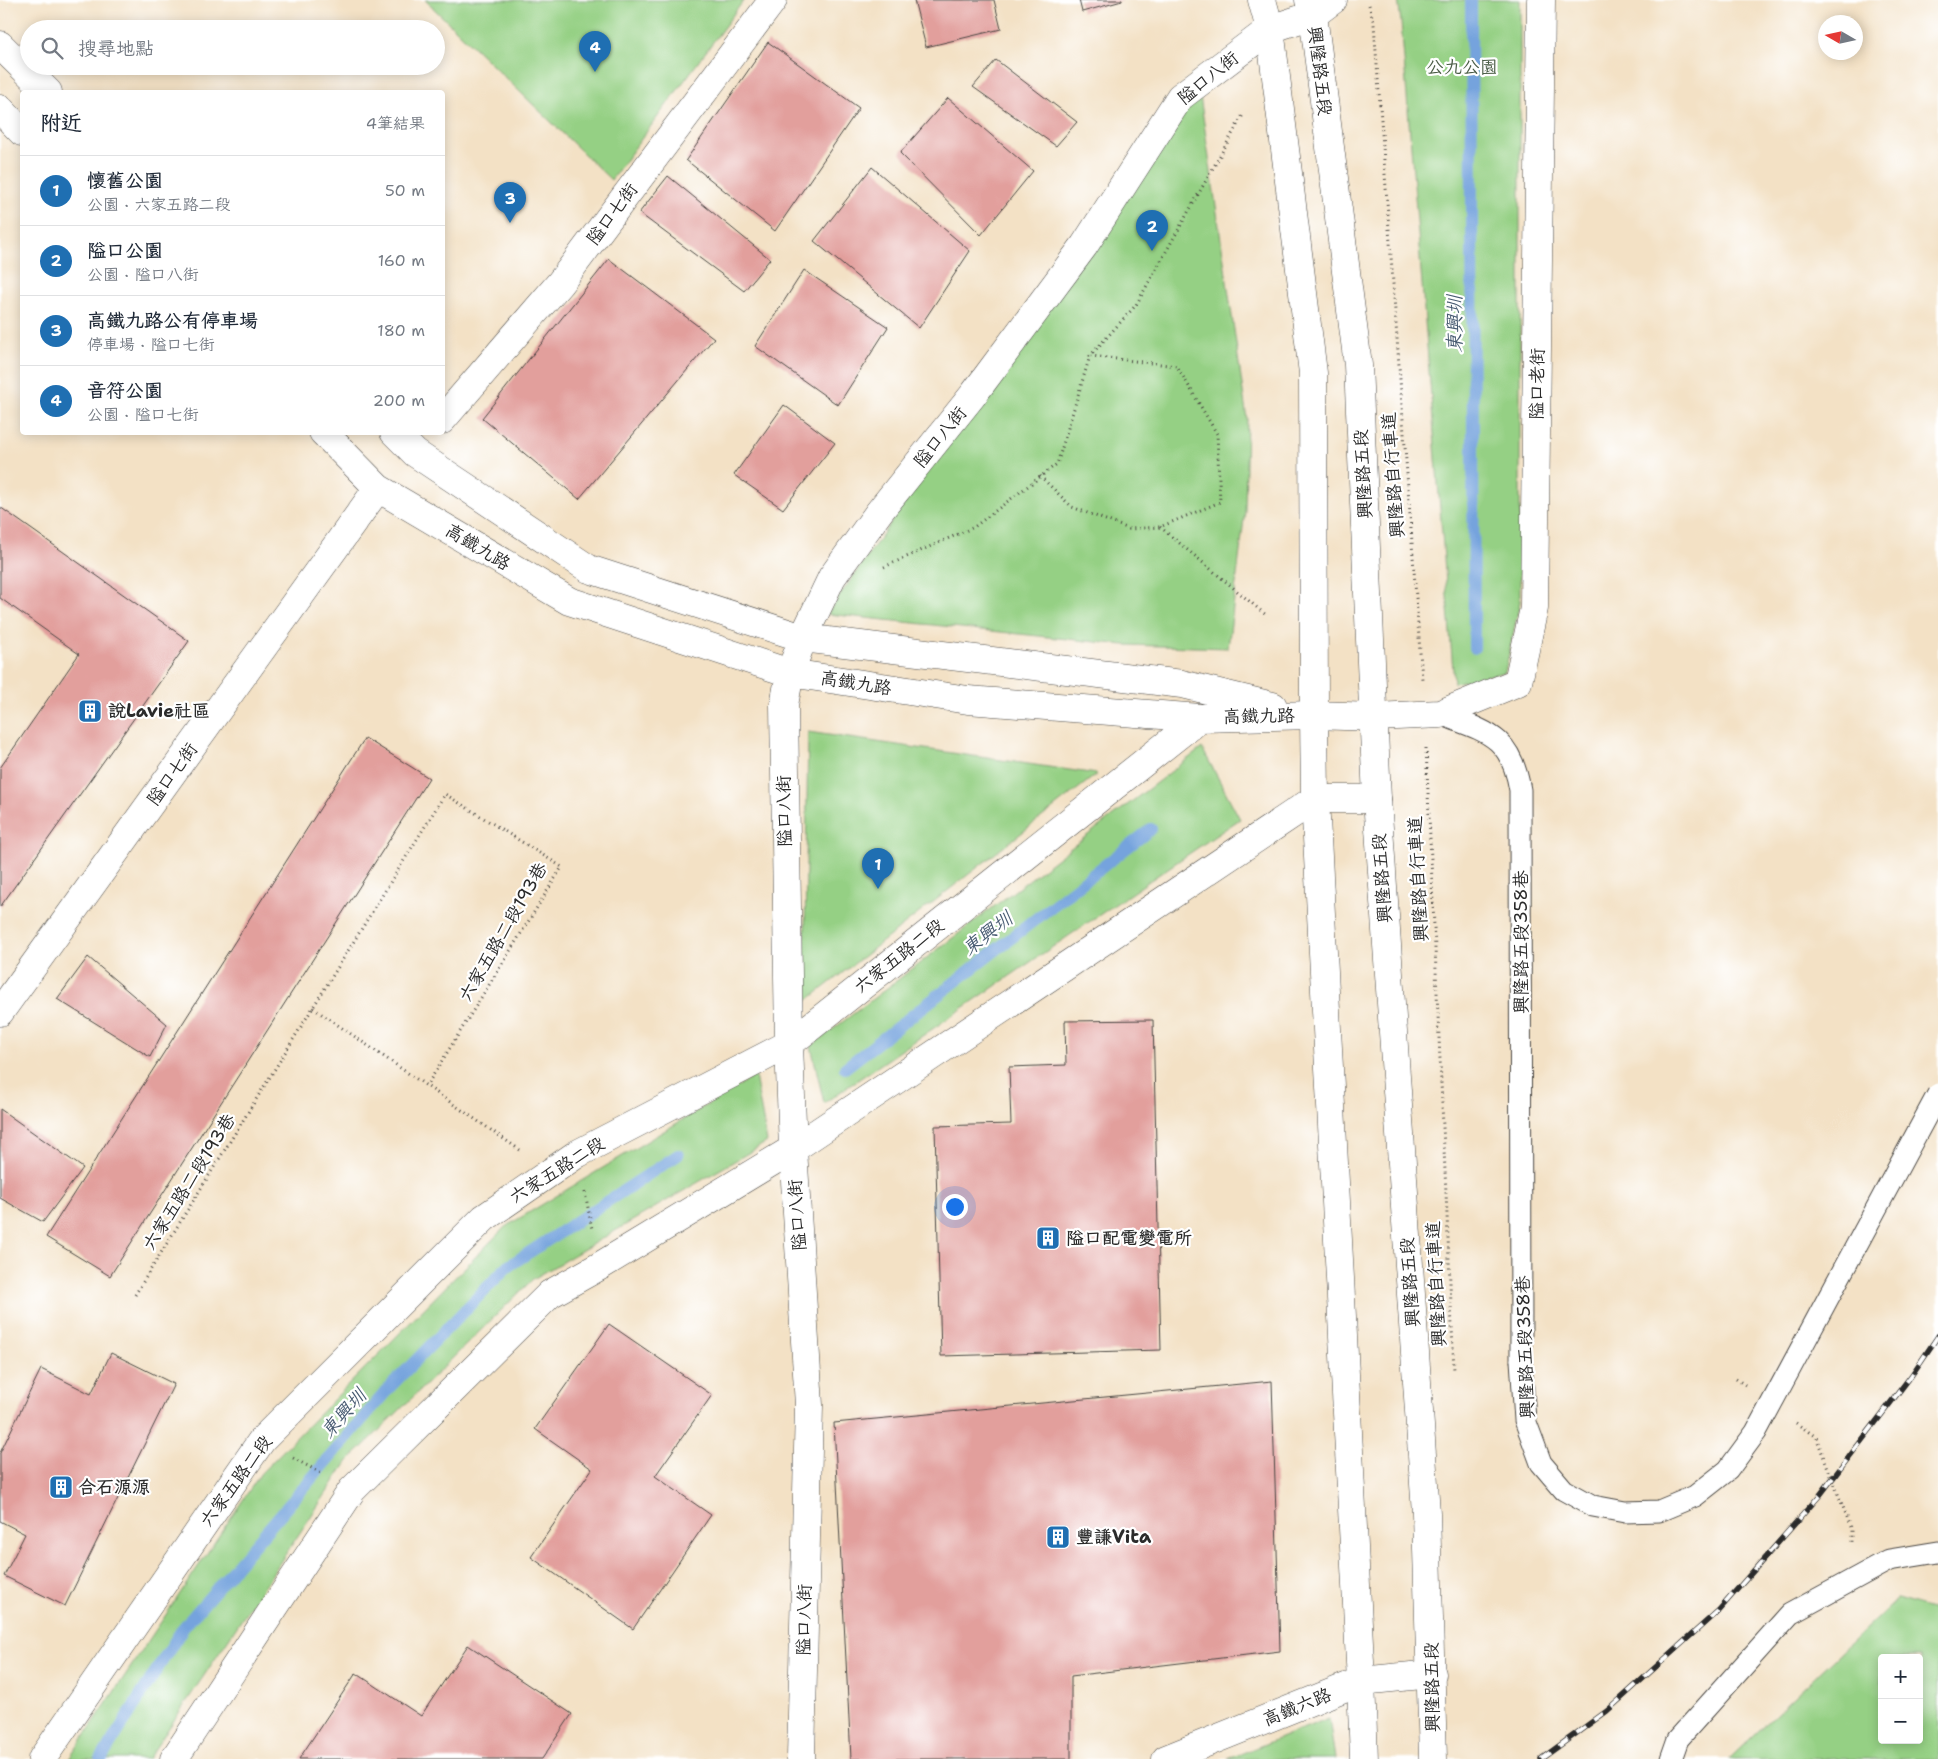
<!DOCTYPE html>
<html lang="zh-TW">
<head>
<meta charset="utf-8">
<style>
  :root { --surface:#fff; --page:#f2f2f3; --text:#1f2937; --muted:#747a83; --line:#e0e1e3; --accent:#1f6fb2 }
  body { margin:0; font-family:"Shantell Sans","LXGW WenKai TC",sans-serif; background:var(--page); color:var(--text) }
  .controls { position:absolute; right:15px; bottom:15px; display:grid; overflow:hidden; border-radius:5px; box-shadow:0 2px 12px #0003 }
  .controls button { width:45px; height:45px; display:grid; place-items:center; padding:0; border:0; border-bottom:1px solid var(--line); background:var(--surface); color:var(--text); font:25px sans-serif }
  .compass { position:absolute; left:1818px; top:15px; width:45px; height:45px; border-radius:50%; background:var(--surface); box-shadow:0 2px 12px #0003; rotate:279deg }
  .you { position:absolute; left:954px; top:1206px; width:18px; height:18px; margin:-12px; border:4px solid #fff; border-radius:50%; background:#1a73e8; box-shadow:0 0 0 8px #1a73e833 }
  .badge { display:grid; place-items:center; width:32px; height:32px; border-radius:50%; background:var(--accent); color:#fff; font-size:16px; font-weight:700 }
  .pin { position:absolute; translate:-50% -41px; filter:drop-shadow(0 1px 2px #0008) }
  .pin::after { content:''; position:absolute; top:26px; width:18px; height:15px; background:inherit; clip-path:polygon(0 0,100% 0,50% 100%) }
  .list { margin:0; padding:0; list-style:none }
  h2 { display:flex; justify-content:space-between; align-items:center; height:65px; margin:0; padding:0 20px; font-size:21px }
  h2 small { font-size:16px; font-weight:400; color:var(--muted) }
  .list li { display:grid; grid-template-columns:32px 1fr auto; gap:15px; align-items:center; box-sizing:border-box; height:70px; padding:0 20px; border-top:1px solid var(--line) }
  .list b { display:block; font-size:19px; white-space:nowrap }
  .list p { margin:0; font-size:16px; white-space:nowrap; color:var(--muted) }
  .list em { font-size:16px; font-style:normal; color:var(--muted) }
  .icon { flex:none; width:28px; height:28px; fill:none; stroke:currentColor; stroke-width:2; stroke-linecap:round; stroke-linejoin:round }
  .map { position:relative; flex:none; width:1938px; height:1759px; overflow:hidden }
  .search { position:absolute; background:var(--surface); box-shadow:0 2px 12px #0003; left:20px; top:20px; width:425px; height:55px; display:flex; align-items:center; gap:12px; box-sizing:border-box; padding:0 18px; border-radius:28px; color:var(--muted); font-size:19px }
  .panel { position:absolute; background:var(--surface); box-shadow:0 2px 12px #0003; left:20px; top:90px; width:425px; height:345px; border-radius:5px }
  .map>svg:first-child { display:block }
  .green { fill:#95d084; stroke:#607e58; fill-rule:evenodd }
  .lines { fill:none; stroke-linecap:round; stroke-linejoin:round }
  .stream { stroke:#74a3dd; stroke-width:12 }
  .building { fill:#e29f9c }
  .lane-casing { stroke:#494642; stroke-width:23 }
  .street-casing { stroke:#494642; stroke-width:29 }
  .secondary-casing { stroke:#494642; stroke-width:29 }
  .path { stroke:#494642; stroke-width:3; stroke-dasharray:1 4; stroke-linecap:butt }
  .lane { stroke:#fff; stroke-width:21 }
  .street { stroke:#fff; stroke-width:28 }
  .secondary { stroke:#fff; stroke-width:28 }
  .rail-casing { stroke:#2b2b2b; stroke-width:5.5 }
  .rail { stroke:#fff; stroke-width:4; stroke-dasharray:11; stroke-linecap:butt }
  .lane-bridge-casing { stroke:#494642; stroke-width:23; stroke-linecap:butt }
  .lane-bridge { stroke:#fff; stroke-width:21 }
  .labels { text-anchor:middle; stroke-width:4.5; stroke-linejoin:round; paint-order:stroke }
  .park-label { font-size:18px; fill:#4b5d46; stroke:#fff }
  .street-label { font-size:18px; fill:#2b2b2b; stroke:#fff }
  .poi-label { font-size:18px; font-weight:bold; fill:#2b2b2b; stroke:#fff; text-anchor:start }
  .water-label { font-size:19px; font-style:italic; fill:#485b72; stroke:#fff }
</style>
</head>
<body>
<div class="map">
<svg width="1938" height="1759" viewBox="0 0 1938 1759">
  <rect width="100%" height="100%" fill="#fff"/>
  <filter id="ink" filterUnits="userSpaceOnUse"><feTurbulence type="fractalNoise" baseFrequency=".02" numOctaves="2"/><feDisplacementMap in="SourceGraphic" scale="10" xChannelSelector="R" yChannelSelector="G"/><feConvolveMatrix kernelMatrix="1 2 1 2 8 2 1 2 1" color-interpolation-filters="sRGB"/></filter>
  <filter id="wash" filterUnits="userSpaceOnUse"><feTurbulence type="fractalNoise" baseFrequency=".0096" numOctaves="4" result="noise"/><feDisplacementMap in="SourceGraphic" scale="20" xChannelSelector="R" yChannelSelector="G"/><feGaussianBlur stdDeviation="1.12" result="paint"/><feColorMatrix in="noise" values="0 0 0 0 0 0 0 0 0 0 0 0 0 0 0 0 0 1.4 0 .05"/><feComposite in="paint" operator="in"/></filter>
  <g filter="url(#wash)">
    <rect width="100%" height="100%" fill="#f3e1c5"/>
    <path class="green" d="M425,0H744L611,180Z
      M1398,0H1520V602L1505,672L1454,683L1401,22Z
      M1198,82L1247,419L1245,511L1228,648L1125,645L827,614Z
      M808,732L1097,774L804,1003Z
      M1202,748L1240,819L824,1103L811,1046Z
      M755,1076L767,1142L533,1279L348,1461L148,1759H69L261,1473L505,1227Z
      M1897,1599L1938,1611V1759H1729ZM1882,1658H1919V1740H1882Z
      M1329,1718L1335,1759H1228Z"/>
    <g class="lines">
      <path class="stream" d="M1471,0L1474,648
        M845,1068L1151,829
        M101,1759L183,1628L390,1387L507,1267L678,1155"/>
    </g>
    <g id="blocks">
      <path class="building" d="M914,0H994L1001,29L926,47Z
        M1079,0H1122V1L1082,12Z
        M768,42L859,108L775,231L686,160Z
        M996,60L1077,122L1056,146L973,87Z
        M948,98L1033,171L981,235L900,153Z
        M872,167L970,251L919,328L814,241Z
        M668,176L770,259L744,291L639,213Z
        M609,259L714,338L579,499L482,418Z
        M804,270L888,327L838,405L755,346Z
        M784,405L835,443L783,509L734,475Z
        M0,507L189,641L0,907V768L79,654L0,598Z
        M365,738L429,778L110,1276L46,1237Z
        M88,957L167,1024L150,1057L57,999Z
        M1153,1020L1161,1350L941,1356L935,1126L1011,1124L1009,1067L1066,1065L1065,1021Z
        M0,1109L83,1168L43,1222L0,1198Z
        M609,1324L712,1395L655,1476L711,1515L633,1629L531,1557L592,1469L535,1429Z
        M111,1353L174,1384L65,1606L4,1576L25,1534L0,1521V1453L41,1369L91,1394Z
        M1272,1381L1280,1651L1071,1676V1759H851L834,1423Z
        M468,1645L572,1714L542,1759H299L356,1673L421,1716Z"/>
    </g>
  </g>
  <g filter="url(#ink)">
    <use href="#blocks" fill-opacity="0" stroke="#494642" stroke-width="1"/>
    <g class="lines">
      <g class="lane-casing">
        <path id="lane" d="M1440,714C1487,732 1511,735 1520,790L1521,1360
          M1671,1759L1678,1739L1790,1614L1889,1560L1938,1552"/>
      </g>
      <g class="street-casing">
        <path id="street" d="M0,45L48,92
          M0,109L22,132
          M442,420L560,283L773,0
          M323,432L378,488L569,601L790,673L968,700L1200,718L1314,715L1375,717L1440,714L1518,682L1534,608L1541,0
          M394,432L415,453L589,569L803,638L1182,684L1273,706
          M0,1012L378,488
          M42,1759L262,1440L484,1218L577,1154L789,1044L1200,718
          M174,1759L352,1490L550,1294L600,1266L793,1149L1315,799H1377
          M801,1759L809,1405L793,1149L789,1044L784,705L790,673L803,638L832,577L879,512L973,395L1084,246L1180,97L1270,29L1313,15L1333,0
          M1166,1759L1361,1681L1432,1674"/>
      </g>
      <g class="secondary-casing">
        <path id="secondary" d="M1262,0L1270,29L1313,373L1314,715L1315,799L1361,1681L1364,1759
          M1309,0L1313,15L1358,365L1377,799L1426,1513L1433,1759"/>
      </g>
      <path class="path" d="M1369,5L1374,24L1422,679
        M1040,476L1072,507L1129,529L1160,527L1220,502L1217,434L1177,366L1091,356
        M1160,527L1266,615
        M884,567L974,527L1057,464L1090,356L1136,305L1244,113
        M1426,748L1454,1371
        M313,1008L520,1150
        M585,1192L592,1229
        M135,1295L445,794L562,867L427,1085
        M1736,1379L1745,1385
        M1796,1423L1816,1437L1852,1530V1545
        M293,1458L321,1473"/>
      <use href="#lane" class="lane"/>
      <use href="#street" class="street"/>
      <use href="#secondary" class="secondary"/>
      <g class="rail-casing">
        <path id="rail" d="M1541,1759L1607,1711L1719,1610L1820,1495L1911,1376L1938,1336"/>
      </g>
      <use href="#rail" class="rail"/>
      <g class="lane-bridge-casing">
        <path id="lane-bridge" d="M1521,1360L1525,1420L1541,1463L1564,1490L1593,1506L1625,1512L1659,1511L1695,1496L1728,1470L1756,1432L1938,1094"/>
      </g>
      <use href="#lane-bridge" class="lane-bridge"/>
    </g>
  </g>
  <defs>
    <g id="building-square" transform="scale(1.25)"><rect x="-9" y="-9" width="18" height="18" rx="4" fill="#1f6fb2" stroke="#fff"/><path d="M-4-6H4V6H1V3H-1V6H-4ZM-2.5-4.3h1.7v1.8h-1.7ZM.8-4.3h1.7v1.8H.8ZM-2.5-1h1.7V.8h-1.7ZM.8-1h1.7V.8H.8Z" fill="#fff"/></g>
  </defs>
  <g fill-rule="evenodd">
    <use href="#building-square" x="90" y="711"/>
    <use href="#building-square" x="1048" y="1238"/>
    <use href="#building-square" x="61" y="1487"/>
    <use href="#building-square" x="1058" y="1537"/>
  </g>
  <g class="labels">
    <g class="park-label">
      <text x="1462" y="73">公九公園</text>
    </g>
    <g class="street-label">
      <text transform="translate(1320 71) rotate(83)" y="6">興隆路五段</text>
      <text transform="translate(1208 78) rotate(-39)" y="6">隘口八街</text>
      <text transform="translate(612 214) rotate(-53)" y="6">隘口七街</text>
      <text transform="translate(1537 384) rotate(-89)" y="6">隘口老街</text>
      <text transform="translate(940 437) rotate(-51)" y="6">隘口八街</text>
      <text transform="translate(1363 474) rotate(-93)" y="6">興隆路五段</text>
      <text transform="translate(1393 475) rotate(-94)" y="6">興隆路自行車道</text>
      <text transform="translate(478 547) rotate(31)" y="6">高鐵九路</text>
      <text transform="translate(856 683) rotate(9)" y="6">高鐵九路</text>
      <text transform="translate(1259 716) rotate(-1)" y="6">高鐵九路</text>
      <text transform="translate(172 774) rotate(-54)" y="6">隘口七街</text>
      <text transform="translate(784 811) rotate(-91)" y="6">隘口八街</text>
      <text transform="translate(1382 878) rotate(-94)" y="6">興隆路五段</text>
      <text transform="translate(1418 879) rotate(-93)" y="6">興隆路自行車道</text>
      <text transform="translate(503 932) rotate(-60)" y="6">六家五路二段193巷</text>
      <text transform="translate(1521 942) rotate(-90)" y="6">興隆路五段358巷</text>
      <text transform="translate(899 956) rotate(-38)" y="6">六家五路二段</text>
      <text transform="translate(557 1170) rotate(-32)" y="6">六家五路二段</text>
      <text transform="translate(189 1182) rotate(-58)" y="6">六家五路二段193巷</text>
      <text transform="translate(797 1215) rotate(-94)" y="6">隘口八街</text>
      <text transform="translate(1410 1282) rotate(-94)" y="6">興隆路五段</text>
      <text transform="translate(1436 1284) rotate(-93)" y="6">興隆路自行車道</text>
      <text transform="translate(1525 1347) rotate(-92)" y="6">興隆路五段358巷</text>
      <text transform="translate(236 1481) rotate(-54)" y="6">六家五路二段</text>
      <text transform="translate(804 1620) rotate(-89)" y="6">隘口八街</text>
      <text transform="translate(1432 1687) rotate(-91)" y="6">興隆路五段</text>
      <text transform="translate(1297 1707) rotate(-22)" y="6">高鐵六路</text>
    </g>
    <g class="poi-label">
      <text x="108" y="717">說Lavie社區</text>
      <text x="1066" y="1244">隘口配電變電所</text>
      <text x="78" y="1493">合石源源</text>
      <text x="1076" y="1543">豐謙Vita</text>
    </g>
    <g class="water-label">
      <text transform="translate(1454 324) rotate(-90)" y="7">東興圳</text>
      <text transform="translate(987 933) rotate(-38)" y="7">東興圳</text>
      <text transform="translate(343 1413) rotate(-49)" y="7">東興圳</text>
    </g>
  </g>
</svg>
<div class="controls">
<button>+</button>
<button>−</button>
</div>
<svg class="compass" viewBox="-18 -18 36 36"><path d="M0-13l5 13h-10z" fill="#e53935"/><path d="M0 13l5-13h-10z" fill="#747a83"/></svg>
<div class="you"></div>
<div class="pin badge" style="left:878px;top:889px">1</div>
<div class="pin badge" style="left:1152px;top:251px">2</div>
<div class="pin badge" style="left:510px;top:223px">3</div>
<div class="pin badge" style="left:595px;top:72px">4</div>
<div class="search"><svg class="icon" aria-label="search" viewBox="0 0 24 24"><circle cx="10" cy="10" r="6"/><path d="M15 15l6 6"/></svg>搜尋地點</div>
<section class="panel">
<h2>附近<small>4筆結果</small></h2>
<ul class="list">
<li><span class="badge">1</span><div><b>懷舊公園</b><p>公園 · 六家五路二段</p></div><em>50 m</em></li>
<li><span class="badge">2</span><div><b>隘口公園</b><p>公園 · 隘口八街</p></div><em>160 m</em></li>
<li><span class="badge">3</span><div><b>高鐵九路公有停車場</b><p>停車場 · 隘口七街</p></div><em>180 m</em></li>
<li><span class="badge">4</span><div><b>音符公園</b><p>公園 · 隘口七街</p></div><em>200 m</em></li>
</ul>
</section>
</div>
</body>
</html>
